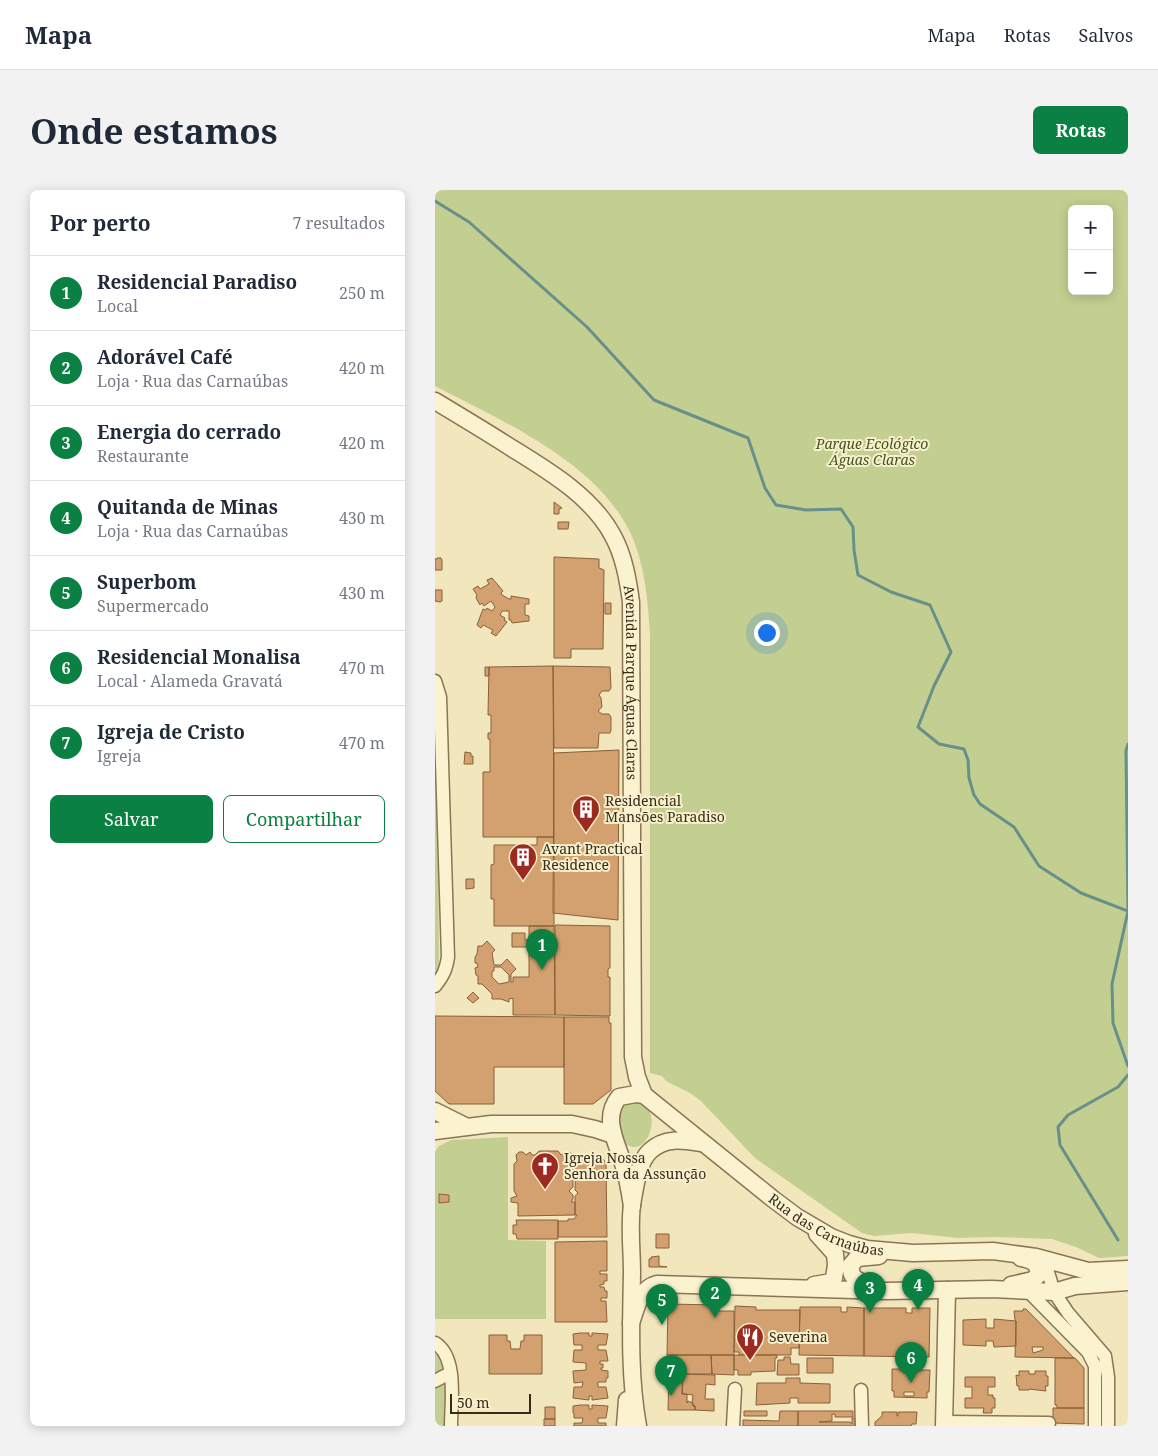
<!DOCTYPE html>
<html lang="pt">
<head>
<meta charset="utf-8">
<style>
  :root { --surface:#fff; --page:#f2f2f3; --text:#1f2937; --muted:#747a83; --line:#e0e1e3; --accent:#0b8043 }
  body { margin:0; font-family:"Noto Serif",serif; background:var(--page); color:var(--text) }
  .controls { position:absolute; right:15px; top:15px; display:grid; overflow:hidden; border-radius:8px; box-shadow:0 2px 12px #0003 }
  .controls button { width:45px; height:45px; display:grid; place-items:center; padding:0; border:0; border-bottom:1px solid var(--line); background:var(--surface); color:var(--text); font:25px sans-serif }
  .scale { position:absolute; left:15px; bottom:12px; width:81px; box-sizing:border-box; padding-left:5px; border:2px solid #372b1a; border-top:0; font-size:14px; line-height:18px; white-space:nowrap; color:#372b1a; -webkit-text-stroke:4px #f8efcc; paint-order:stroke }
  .you { position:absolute; left:331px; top:442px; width:18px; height:18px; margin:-12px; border:4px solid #fff; border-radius:50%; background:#1a73e8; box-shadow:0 0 0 8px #1a73e833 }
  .badge { display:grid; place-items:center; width:32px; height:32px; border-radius:50%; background:var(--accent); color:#fff; font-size:16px; font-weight:700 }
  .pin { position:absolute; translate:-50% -41px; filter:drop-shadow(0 1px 2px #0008) }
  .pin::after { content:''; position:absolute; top:26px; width:18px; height:15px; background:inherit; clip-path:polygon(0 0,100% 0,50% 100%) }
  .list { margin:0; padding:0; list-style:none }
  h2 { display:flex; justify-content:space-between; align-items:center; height:65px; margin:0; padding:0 20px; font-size:21px }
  h2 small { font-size:16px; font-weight:400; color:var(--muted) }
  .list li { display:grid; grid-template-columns:32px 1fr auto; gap:15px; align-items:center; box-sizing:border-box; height:75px; padding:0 20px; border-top:1px solid var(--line) }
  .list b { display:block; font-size:19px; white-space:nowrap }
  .list p { margin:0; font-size:16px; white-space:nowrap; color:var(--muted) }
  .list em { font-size:16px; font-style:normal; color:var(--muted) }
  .actions { display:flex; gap:10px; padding:15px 20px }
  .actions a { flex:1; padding:11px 0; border:1px solid var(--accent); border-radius:8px; text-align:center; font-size:18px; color:var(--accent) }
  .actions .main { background:var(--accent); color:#fff }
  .map { position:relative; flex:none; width:693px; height:1236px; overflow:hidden; border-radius:8px }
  header { display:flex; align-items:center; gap:30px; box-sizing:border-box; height:70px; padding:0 25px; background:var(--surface); border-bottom:1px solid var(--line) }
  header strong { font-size:24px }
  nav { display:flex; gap:28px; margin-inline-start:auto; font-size:18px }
  .intro { display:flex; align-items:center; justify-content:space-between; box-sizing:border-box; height:120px; padding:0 30px }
  h1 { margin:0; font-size:35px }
  .button { padding:12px 22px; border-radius:8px; background:var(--accent); color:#fff; font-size:18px; font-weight:700 }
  main { display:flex; gap:30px; padding:0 30px }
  aside { flex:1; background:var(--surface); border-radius:8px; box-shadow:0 2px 12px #0003 }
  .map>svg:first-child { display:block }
  .green { fill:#c2cf90; fill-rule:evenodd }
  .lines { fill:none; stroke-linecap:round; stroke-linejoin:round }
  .stream { stroke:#679089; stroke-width:3 }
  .building { fill:#d2a16f; stroke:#8a6038; fill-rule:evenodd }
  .minor-casing { stroke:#8a7554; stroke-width:15 }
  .tertiary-casing { stroke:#8a7554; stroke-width:19 }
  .minor { stroke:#fbf2d0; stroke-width:12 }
  .tertiary { stroke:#fbf2d0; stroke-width:16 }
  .labels { text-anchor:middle; stroke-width:4; stroke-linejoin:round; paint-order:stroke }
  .park-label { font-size:14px; font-style:italic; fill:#43551f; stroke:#f8efcc }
  .street-label { font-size:14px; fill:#372b1a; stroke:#f8efcc }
  .poi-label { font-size:14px; fill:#372b1a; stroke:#f8efcc; text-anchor:start }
</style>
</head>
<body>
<header>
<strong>Mapa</strong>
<nav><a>Mapa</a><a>Rotas</a><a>Salvos</a></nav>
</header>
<div class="intro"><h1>Onde estamos</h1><a class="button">Rotas</a></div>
<main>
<aside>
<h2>Por perto<small>7 resultados</small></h2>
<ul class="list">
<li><span class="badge">1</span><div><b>Residencial Paradiso</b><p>Local</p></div><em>250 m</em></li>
<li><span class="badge">2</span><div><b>Adorável Café</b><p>Loja · Rua das Carnaúbas</p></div><em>420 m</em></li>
<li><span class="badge">3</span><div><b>Energia do cerrado</b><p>Restaurante</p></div><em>420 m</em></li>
<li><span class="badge">4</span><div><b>Quitanda de Minas</b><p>Loja · Rua das Carnaúbas</p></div><em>430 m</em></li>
<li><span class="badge">5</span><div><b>Superbom</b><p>Supermercado</p></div><em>430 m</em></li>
<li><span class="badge">6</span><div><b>Residencial Monalisa</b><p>Local · Alameda Gravatá</p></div><em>470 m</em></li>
<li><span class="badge">7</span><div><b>Igreja de Cristo</b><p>Igreja</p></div><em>470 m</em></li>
</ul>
<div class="actions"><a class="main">Salvar</a><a>Compartilhar</a></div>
</aside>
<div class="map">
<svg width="693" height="1236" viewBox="0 0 693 1236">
  <rect width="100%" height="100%" fill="#f1e6bc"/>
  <path class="green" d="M0,0H693V1066L664,1068L641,1057L617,1049L559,1047L523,1048L477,1043L439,1046L427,1043L320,968L266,911L255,903L231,891L227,886L215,883V446C213,411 210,374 195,342C160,271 67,231 0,196ZM637,19H674V101H637Z
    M0,514L2,522L4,780L0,786Z
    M198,909C201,910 206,912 209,914C227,926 211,975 185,950L182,922L185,915Z
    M73,947V1050L111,1051V1129H0V962L4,956L16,950Z
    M0,1157L12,1176V1236H0Z"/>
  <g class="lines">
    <path class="stream" d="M0,11L34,32L152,137L219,210L313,248L330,298L341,315L371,320L406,319L418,337L419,360L423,385L456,402L495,415L516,462L499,496L483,537L504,554L529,559L533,570L534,588L539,605L545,614L579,637L604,676L646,703L693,721L677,794L678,833L693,876
      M693,721L691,561L693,554
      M683,1050L625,955L623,937L633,925L683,897L693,885"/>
  </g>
  <path class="building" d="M119,312L127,318L124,319V324H119Z
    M123,332H134L133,339H123Z
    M119,367L164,369V378L169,380L168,459H136V468H119Z
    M2,368H6L7,370V380H0V369H2Z
    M57,388L68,401L66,403L67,405L74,409H76V406L94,409V414H90V425L94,426V431L77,433L76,430H74V421H67L65,425L70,428L69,430L72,432L61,446L56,443L58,440L48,435L46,438L42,435L48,419L51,420L52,418L57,421L60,417L56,411L49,416L47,413L45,415L41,408L42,405L38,399L43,396L45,399L54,394L52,390Z
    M0,400H7V411L5,412L0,411Z
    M170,413H176V424H170Z
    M118,476L175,477L176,498L174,501H167L164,505L166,508L167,517L163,521L167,524H174L176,527V540L175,543H164L163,558H119Z
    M118,476L119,647H48V582H55V549H53V543H56V525H53L54,477Z
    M50,477H54V486H50Z
    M184,560L183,730L118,723L119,563Z
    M30,562L36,563V566H38V574H29Z
    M102,647H119V736H59V709H56V675L59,674V655H102Z
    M31,689H39V698L31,699Z
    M120,735L175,736V778L173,779V787H175V826L120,825Z
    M94,736H119L120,825H78V808L74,809V812L66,809H57V804L47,794H43V786L41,785L40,778L43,777L42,773H40V767L42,764L43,756H47L52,751L60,760L57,763L59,775H66L72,769L81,779L76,784V792H78V787H94V757H77V743H90V750H94ZM59,777H66L74,785V792L64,794L57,787V781H59Z
    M38,802L44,808L38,813L32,808Z
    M0,826L129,827V877H59V914H14L0,901Z
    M129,827H174V833H176V900L158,914H129Z
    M104,961H123L126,965L131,962H135L138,965V969L134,973L138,977V997L134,1001L138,1005V1009L136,1012H140V1025L83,1026V1013L76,1012V1008L82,1006L79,1001V974L82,971L81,965L84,962H88L91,965L95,962L97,965H100Z
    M168,969L171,973L172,1047H123V1031H133V1029H139L142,1025H140V1006L143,1003L140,1000L141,970Z
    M4,1004L14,1005V1012L4,1013Z
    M81,1030H123V1049H82L81,1044H78V1035H82Z
    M221,1044H234V1058H221Z
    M172,1051V1081H165V1084H172V1091H169V1094L165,1095V1097H169L170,1101H172V1108H166V1111H171L172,1132H120V1052Z
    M224,1066V1076L232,1077H214V1069H216V1067Z
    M233,1114L282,1115V1121H299V1165H232Z
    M300,1116L321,1117V1120H365L364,1158H356V1165H304V1162H299Z
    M365,1117H406V1122H412V1117L429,1118V1166L364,1165Z
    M429,1118H471V1123H477V1118H495L494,1167L429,1166Z
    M588,1119H591L639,1168L580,1167L581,1131L580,1130L579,1121H588ZM597,1157H608V1160L598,1163Z
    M551,1129V1138H559V1129L581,1131V1156L559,1157L558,1151H551V1156L528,1155V1130Z
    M145,1143H154V1146H157V1143L173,1144L171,1155H163V1160H171L173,1171H165V1174H168V1178H166V1180L173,1181V1188H171V1192H163V1197H171L173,1208L157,1210V1206H154V1210L138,1208L139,1197H147L148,1192L139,1193L138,1181L151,1180V1173L138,1172L139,1160H147V1155H139L138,1144Z
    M54,1145H72V1151H75L76,1159H85L86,1151H89V1145H107V1184H54Z
    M234,1165H276L277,1184H234Z
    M276,1165H299V1185L277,1184Z
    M299,1165H342V1168H340V1181L316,1182V1185H303V1180H299Z
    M349,1167H355L356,1174H364V1185H342L343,1170H349Z
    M372,1168H398V1183H372Z
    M620,1168H640L649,1178V1218H622V1215H620Z
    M457,1179H465V1181H468V1183H482V1181H486L487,1180H495L494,1202H492V1208L459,1207V1201H457ZM469,1202H479V1206H469Z
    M584,1181H594V1184H600V1181H611V1186H613V1196H610L611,1201L594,1199V1200H584V1196H582L581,1185L584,1186Z
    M234,1184H248L247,1204H252V1213L253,1211L258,1213V1216H260V1220H233Z
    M248,1184L280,1185V1195L271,1194L270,1209H279V1221L260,1220V1216H258L257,1213L258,1205L247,1204Z
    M530,1187H560V1197H553V1205H558V1208H560V1218H557V1223H548L549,1218H530V1208H537V1197H530Z
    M351,1188H365V1193L395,1194V1213H363V1208H355V1213L321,1215L322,1193H351Z
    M145,1215H154V1219H157V1215L173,1216L171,1228H163V1233H171V1236H139V1233H147L148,1228H139V1223H138V1216Z
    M110,1217H120V1229H110Z
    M618,1218H649V1234L618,1233Z
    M309,1221H332V1226H309Z
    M345,1221H363V1236H308V1230L344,1231Z
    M363,1221H418V1227H400V1224H397V1231L384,1232H415L417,1234V1228H420V1234L419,1236H363Z
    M447,1222H462V1226H463V1222H482L481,1234H477L476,1236H440V1232L447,1226Z
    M109,1229H120V1236H109Z"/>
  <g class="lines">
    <g class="minor-casing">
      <path id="minor" d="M0,491L5,507L13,767C11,780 8,786 0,796
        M609,1069L619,1102L633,1123L670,1166L673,1187V1236
        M593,1101L653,1162L660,1176V1236
        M0,1153C23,1167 16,1212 16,1236
        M0,1191L15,1183
        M426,1200L427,1236
        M510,1232L614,1233
        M298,1236L300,1199"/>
    </g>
    <g class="tertiary-casing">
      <g id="tertiary">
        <path id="s1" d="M0,211C25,226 50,241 75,257C112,280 157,306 178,346C189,366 193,390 196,412L198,867L202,887L209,905"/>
        <path d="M0,921L30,936"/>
        <path d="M0,941L56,934H137L160,939L178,945"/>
        <path id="s2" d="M197,1016C195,1003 193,990 189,977C183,954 166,929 184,907L201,904L209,905L338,1009L362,1027L396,1047L414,1054L432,1059L478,1063L558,1061L601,1067L653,1081L693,1079"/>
        <path d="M379,1095L396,1092L399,1088L401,1075L400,1064L382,1044"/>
        <path d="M576,1095L598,1090L604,1084C603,1072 596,1070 586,1068"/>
        <path d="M439,1096C427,1092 414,1091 416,1075L422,1068L444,1066"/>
        <path d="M196,1133C202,1117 204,1099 222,1094L452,1101L557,1099L619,1102L640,1096L693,1092"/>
        <path d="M190,1236L192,1210"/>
        <path d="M203,1236C194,1186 196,1134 197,1083C197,1061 194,1037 197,1015C200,998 203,972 215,961C230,947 247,950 266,953"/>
        <path d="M509,1236L512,1100"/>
      </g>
    </g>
    <use href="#minor" class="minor"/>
    <use href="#tertiary" class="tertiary"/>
  </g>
  <defs>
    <g id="building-pin" transform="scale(1.4375)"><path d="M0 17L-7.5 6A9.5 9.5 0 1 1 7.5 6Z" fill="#9d2a20" stroke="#f8efcc"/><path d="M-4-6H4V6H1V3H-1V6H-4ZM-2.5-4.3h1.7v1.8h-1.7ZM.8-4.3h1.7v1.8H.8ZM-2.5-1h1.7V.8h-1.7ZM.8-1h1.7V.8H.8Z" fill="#fff"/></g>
    <g id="church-pin" transform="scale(1.4375)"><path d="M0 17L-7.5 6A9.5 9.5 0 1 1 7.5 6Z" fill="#9d2a20" stroke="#f8efcc"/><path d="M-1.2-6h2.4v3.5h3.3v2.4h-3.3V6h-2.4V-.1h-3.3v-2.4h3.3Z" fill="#fff"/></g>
    <g id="restaurant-pin" transform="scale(1.4375)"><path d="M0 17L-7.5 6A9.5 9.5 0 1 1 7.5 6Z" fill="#9d2a20" stroke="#f8efcc"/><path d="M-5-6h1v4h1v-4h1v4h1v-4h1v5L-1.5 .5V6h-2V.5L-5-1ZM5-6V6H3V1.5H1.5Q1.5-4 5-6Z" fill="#fff"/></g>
  </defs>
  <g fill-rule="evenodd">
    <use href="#building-pin" x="151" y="619"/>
    <use href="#building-pin" x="88" y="667"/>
    <use href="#church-pin" x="110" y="976"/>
    <use href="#restaurant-pin" x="315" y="1147"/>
  </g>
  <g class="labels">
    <g class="park-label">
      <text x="437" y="259">Parque Ecológico<tspan x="437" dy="16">Águas Claras</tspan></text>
    </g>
    <g class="street-label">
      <text dy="5" stroke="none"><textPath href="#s1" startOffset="375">Avenida Parque Águas Claras</textPath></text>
      <text dy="5" stroke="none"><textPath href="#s2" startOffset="365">Rua das Carnaúbas</textPath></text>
    </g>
    <g class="poi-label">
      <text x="170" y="616">Residencial<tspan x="170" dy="16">Mansões Paradiso</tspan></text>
      <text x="107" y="664">Avant Practical<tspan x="107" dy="16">Residence</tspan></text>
      <text x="129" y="973">Igreja Nossa<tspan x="129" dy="16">Senhora da Assunção</tspan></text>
      <text x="334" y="1152">Severina</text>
    </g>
  </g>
</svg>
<div class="controls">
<button>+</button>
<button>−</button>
</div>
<div class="scale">50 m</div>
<div class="you"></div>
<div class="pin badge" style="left:107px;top:780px">1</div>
<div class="pin badge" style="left:280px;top:1128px">2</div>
<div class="pin badge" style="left:435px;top:1123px">3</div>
<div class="pin badge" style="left:483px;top:1120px">4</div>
<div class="pin badge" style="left:227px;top:1135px">5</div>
<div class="pin badge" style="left:476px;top:1193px">6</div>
<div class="pin badge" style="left:236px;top:1206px">7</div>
</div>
</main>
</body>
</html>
